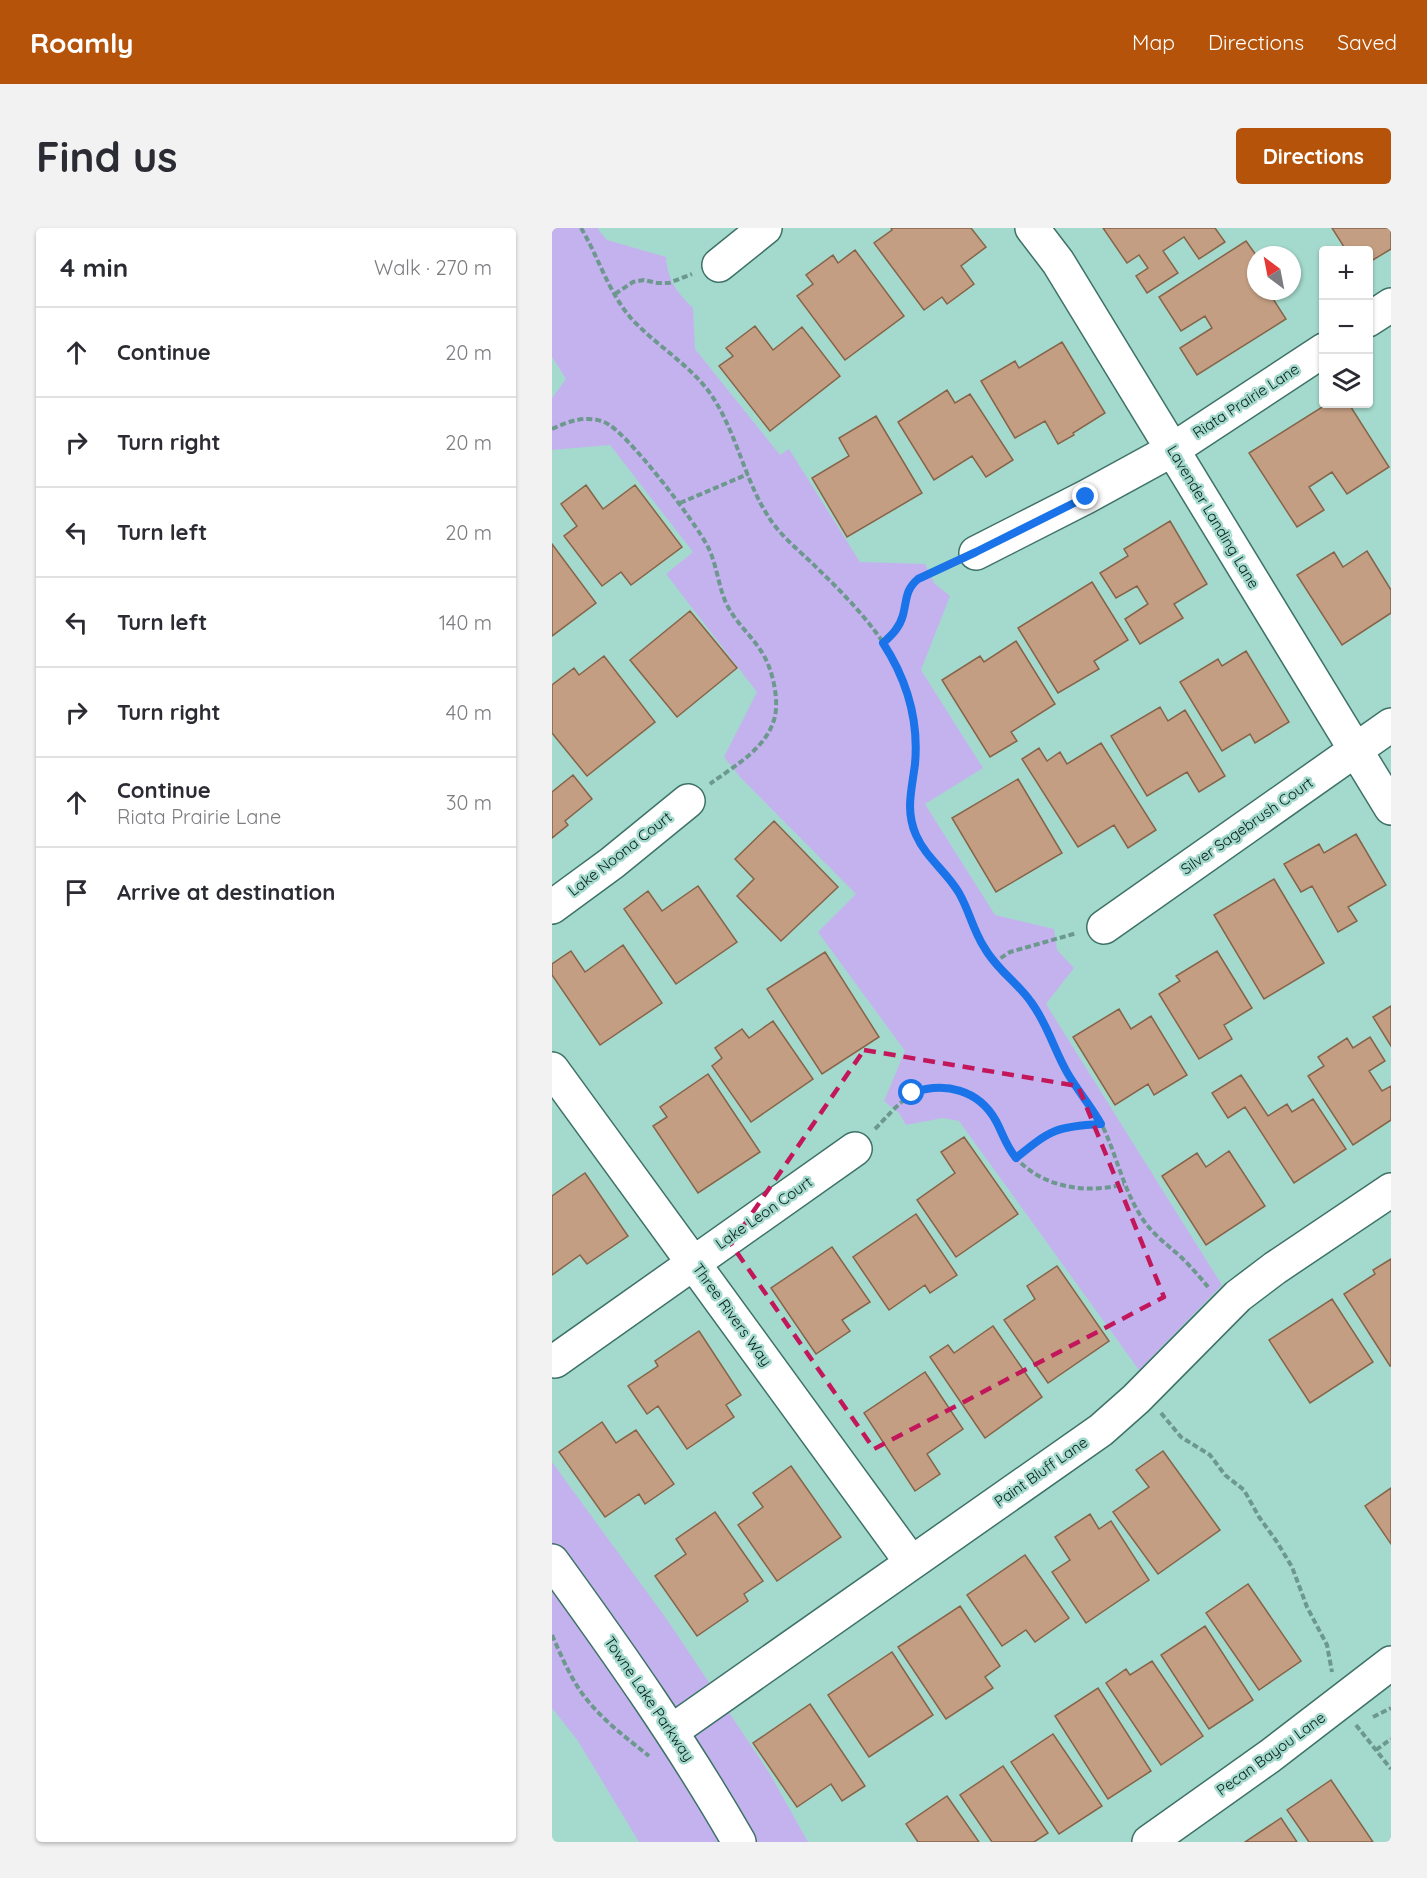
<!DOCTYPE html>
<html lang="en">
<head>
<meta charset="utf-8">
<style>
  :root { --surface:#fff; --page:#f2f2f3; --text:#2b2b33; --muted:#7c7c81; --line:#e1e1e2; --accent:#b45309 }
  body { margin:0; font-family:Quicksand,sans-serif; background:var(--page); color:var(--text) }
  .controls { position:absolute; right:18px; top:18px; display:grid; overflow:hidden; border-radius:6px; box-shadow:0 2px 4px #0004 }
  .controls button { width:54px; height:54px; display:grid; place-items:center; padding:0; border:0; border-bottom:2px solid var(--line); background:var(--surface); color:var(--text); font:30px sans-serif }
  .compass { position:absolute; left:695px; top:18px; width:54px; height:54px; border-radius:50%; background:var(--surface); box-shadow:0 2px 4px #0004; rotate:328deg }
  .stop { position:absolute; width:18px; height:18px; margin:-14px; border:4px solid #1a73e8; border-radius:50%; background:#fff }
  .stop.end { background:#1a73e8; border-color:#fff; box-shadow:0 2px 6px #0008 }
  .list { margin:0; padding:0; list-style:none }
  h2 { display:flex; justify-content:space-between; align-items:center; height:78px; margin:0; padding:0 24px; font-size:26px }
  h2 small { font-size:20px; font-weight:400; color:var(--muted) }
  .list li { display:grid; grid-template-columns:39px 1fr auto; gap:18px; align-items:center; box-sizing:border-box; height:90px; padding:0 24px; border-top:2px solid var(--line) }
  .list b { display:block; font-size:22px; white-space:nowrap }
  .list p { margin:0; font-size:20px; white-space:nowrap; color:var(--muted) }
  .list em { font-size:20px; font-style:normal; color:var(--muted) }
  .icon { flex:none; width:33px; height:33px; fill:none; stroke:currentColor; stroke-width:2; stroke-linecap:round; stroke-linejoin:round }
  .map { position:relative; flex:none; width:839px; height:1614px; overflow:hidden; border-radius:6px }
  header { display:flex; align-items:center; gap:36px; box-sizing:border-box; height:84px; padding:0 30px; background:var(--accent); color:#fff }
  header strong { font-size:28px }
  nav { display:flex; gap:33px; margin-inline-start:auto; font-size:21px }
  .intro { display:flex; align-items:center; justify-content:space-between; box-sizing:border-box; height:144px; padding:0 36px }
  h1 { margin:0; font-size:42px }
  .button { padding:15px 27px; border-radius:6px; background:var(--accent); color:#fff; font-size:21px; font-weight:700 }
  main { display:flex; gap:36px; padding:0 36px }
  aside { flex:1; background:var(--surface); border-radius:6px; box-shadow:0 2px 4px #0004 }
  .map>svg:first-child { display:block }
  .green { fill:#c4b2ef }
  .building { fill:#c39e82; stroke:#86644a; stroke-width:1.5 }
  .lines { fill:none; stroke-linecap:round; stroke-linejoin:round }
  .minor-casing { stroke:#3e7267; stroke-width:36 }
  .path { stroke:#6d988e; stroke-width:4; stroke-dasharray:6 3; stroke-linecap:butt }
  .minor { stroke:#fff; stroke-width:33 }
  .route { stroke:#1a73e8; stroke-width:8 }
  .marked { fill:none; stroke:#c2185b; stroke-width:4.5; stroke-dasharray:12 8; stroke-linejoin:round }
  .labels { text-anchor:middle; stroke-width:5; stroke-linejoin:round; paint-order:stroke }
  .street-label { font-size:15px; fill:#071d18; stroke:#a4dacd }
</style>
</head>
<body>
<header>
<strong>Roamly</strong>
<nav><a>Map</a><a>Directions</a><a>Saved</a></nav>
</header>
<div class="intro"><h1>Find us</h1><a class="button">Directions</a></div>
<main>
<aside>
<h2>4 min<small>Walk · 270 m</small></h2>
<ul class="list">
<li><svg class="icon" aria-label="ahead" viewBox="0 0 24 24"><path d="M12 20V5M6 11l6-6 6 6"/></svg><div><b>Continue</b></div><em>20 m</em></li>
<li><svg class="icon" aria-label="right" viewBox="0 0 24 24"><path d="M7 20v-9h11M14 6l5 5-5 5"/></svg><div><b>Turn right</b></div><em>20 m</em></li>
<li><svg class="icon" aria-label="left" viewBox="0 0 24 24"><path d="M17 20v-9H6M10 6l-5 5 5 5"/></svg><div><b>Turn left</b></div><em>20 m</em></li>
<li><svg class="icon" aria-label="left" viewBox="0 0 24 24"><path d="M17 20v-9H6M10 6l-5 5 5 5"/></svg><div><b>Turn left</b></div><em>140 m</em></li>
<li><svg class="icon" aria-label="right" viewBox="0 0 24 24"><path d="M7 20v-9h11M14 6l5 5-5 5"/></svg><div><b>Turn right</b></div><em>40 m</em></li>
<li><svg class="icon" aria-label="ahead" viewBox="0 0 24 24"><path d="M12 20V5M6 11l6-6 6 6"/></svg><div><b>Continue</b><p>Riata Prairie Lane</p></div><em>30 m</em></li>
<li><svg class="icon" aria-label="arrive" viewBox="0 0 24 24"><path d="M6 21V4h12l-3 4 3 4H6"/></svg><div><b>Arrive at destination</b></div></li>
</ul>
</aside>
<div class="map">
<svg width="839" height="1614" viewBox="0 0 839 1614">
  <rect width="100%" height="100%" fill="#a4dacd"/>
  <path class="green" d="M0,0H45L55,12L114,29C116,53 124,63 141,80L143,121L228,227L237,221L308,334L373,336L382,355L398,368L369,442L431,540L373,576L443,687L502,701L505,722L522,740L494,776L670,1057L587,1142L407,893L391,890L354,897L347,885L332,873L353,823L266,704L304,666L188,549L172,529L205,464L114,346L141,324L58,217L0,222V170L14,151L0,129Z
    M0,1234L116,1393L218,1546L256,1614H87L26,1513L0,1480Z"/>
  <path class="building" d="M339,0H419L434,19L409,38L422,56L395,76L390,69L372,82L322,15L340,2Z
    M551,0H663L673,14L647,31L632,9L611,23L626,45L595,65L584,48L596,40L587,27L575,35Z
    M780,0H839V21L816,35V22H794Z
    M694,13L704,27V38L702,40L704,44V63H716L734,91L645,147L628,120L660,100L653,88L629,103L607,69Z
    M303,22L352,88L293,132L245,68L261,56L254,47L281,27L286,35Z
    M203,98L221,122L250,99L288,148L218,203L167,138L181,128L174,120Z
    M510,114L553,185L521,205L522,207L506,216L493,193L463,210L429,153L463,133L467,140Z
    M395,162L403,175L418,166L461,232L434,249L420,228L382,252L346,194Z
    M775,176H797L837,239L795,266L780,244L757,259L772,282L745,299L697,225Z
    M324,188L370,265L295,309L260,250L297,228L287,210Z
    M34,257L51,281L83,257L130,319L79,357L69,344L50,358L12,308L25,298L9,276Z
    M618,293L655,356L622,376L631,390L588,416L573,391L596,376L585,358L564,370L548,345L576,328L572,321Z
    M0,316L44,375L0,408Z
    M815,323L839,362V385L790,417L745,347L782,324L791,339Z
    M540,354L576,412L542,433L547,441L506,465L466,400Z
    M138,383L185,440L125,489L78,432Z
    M464,413L503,476L459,504L465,513L438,529L390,452L428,428L432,434Z
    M694,423L737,494L703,515L698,506L670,523L628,454L666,431L670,438Z
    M52,428L103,494L35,548L0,505V457L22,440L27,447Z
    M608,479L616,493L633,482L673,548L647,564L635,544L595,568L559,508Z
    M549,515L604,602L576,620L562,597L526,619L470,531L487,520L495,533L508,524L515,536Z
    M21,547L40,571L13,593L16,597L0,610V564Z
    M466,551L510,625L444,664L400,590Z
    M222,593L286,659L229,713L185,668L202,651L183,631Z
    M804,606L834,657L796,679L805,693L786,704L760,658L749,664L732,636L767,616L772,625Z
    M722,651L772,735L712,771L662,687Z
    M146,658L185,714L124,756L72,681L96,663L110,683Z
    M71,717L110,775L48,817L0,747V736L19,723L33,744Z
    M665,723L700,780L672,797L680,811L647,831L607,766L628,753L624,748Z
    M273,724L327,809L270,846L215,761Z
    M839,778V818L821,789Z
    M567,781L579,801L599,788L635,847L602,867L596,856L563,877L521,809Z
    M221,793L261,851L199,894L160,838L170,830L163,820L190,801L197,810Z
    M818,809L833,833L817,843L830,863L839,858V892L801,917L756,848L772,838L766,829L795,810L801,820Z
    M156,846L208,924L146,965L101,898L115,889L108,879Z
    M689,847L716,888L735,876L740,884L761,871L794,921L742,955L693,879L676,890L660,865Z
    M412,909L466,986L404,1029L365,972L403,945L389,924Z
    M677,923L713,978L654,1017L610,948L645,925L654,939Z
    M33,945L76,1008L35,1036L28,1027L0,1047V968Z
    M364,986L405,1047L378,1065L373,1057L337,1082L301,1029Z
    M280,1019L318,1074L290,1092L298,1103L264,1126L219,1060Z
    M839,1031V1138H838L792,1066L823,1046L821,1042Z
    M505,1038L557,1113L496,1155L452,1092L483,1071L475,1058Z
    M780,1071L821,1134L758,1175L717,1112Z
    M441,1098L490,1169L433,1210L378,1129L396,1117L402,1125Z
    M147,1103L189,1167L174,1177L182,1189L135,1221L106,1178L95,1186L76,1158L106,1138L103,1133Z
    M373,1144L411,1201L375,1226L388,1246L363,1263L312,1185Z
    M50,1194L64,1215L84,1202L122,1256L93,1276L87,1266L53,1289L7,1224Z
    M611,1223L668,1302L606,1346L561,1284L597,1259L584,1242Z
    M239,1238L289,1309L225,1353L186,1297L211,1279L201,1265Z
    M839,1260V1316L813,1278Z
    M163,1284L211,1353L192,1366L196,1373L145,1408L103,1348L134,1326L124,1311Z
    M538,1286L547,1301L559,1293L597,1352L534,1395L500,1344L518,1332L503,1309Z
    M473,1327L517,1390L483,1414L474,1402L450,1418L415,1367Z
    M696,1356L749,1433L707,1462L654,1385Z
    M408,1378L448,1438L433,1449L441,1460L394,1491L346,1419Z
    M653,1398L701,1472L657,1501L609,1427Z
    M340,1424L381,1487L317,1529L276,1467Z
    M600,1433L651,1508L609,1537L554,1455L574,1441L578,1447Z
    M546,1460L599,1543L556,1571L503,1488Z
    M258,1476L313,1558L290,1573L279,1556L245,1579L201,1515Z
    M501,1506L550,1578L507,1606L459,1534Z
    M451,1538L496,1605L482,1614H440L408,1567Z
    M779,1552L821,1614H757L735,1582Z
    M395,1568L427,1614H366L354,1596Z
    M729,1590L745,1614H693Z"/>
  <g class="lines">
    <g class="minor-casing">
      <path id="minor" d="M480,0L506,34L839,580
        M167,37L213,0
        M816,92L839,77
        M424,325L534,269L620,222L772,122
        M0,679L60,635L136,573
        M552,699L839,497
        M0,841L359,1334
        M3,1133L303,921
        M0,1333C66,1424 131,1516 187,1614
        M120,1503L549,1202L584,1171L686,1068L723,1040L839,962
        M597,1614L718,1528L839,1435"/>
    </g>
    <path class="path" d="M29,0C46,28 56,63 78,89C103,117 139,137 160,168C186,207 193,256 220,294C232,311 250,325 265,340C293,367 323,398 342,432C360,463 367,501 363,537C360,561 353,581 363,605C372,629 395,645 408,666C421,688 425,715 441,735C457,755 479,768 492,792C501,808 506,827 515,844C525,862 540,878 550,897C565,928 571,961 590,990C601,1007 616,1017 630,1030C639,1039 648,1049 656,1059
      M63,66L81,54L92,52L105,55H117L140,46
      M0,201C17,193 34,187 52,194C74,202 144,295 156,319C165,337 166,357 174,375C183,394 198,406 209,423C220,439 227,469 223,488C216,520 182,538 158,556
      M128,275L196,246
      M331,415C339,407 347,400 350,388C354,377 352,366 360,357C368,347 386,342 398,337
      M441,735L458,724L525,705
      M323,901C347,876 365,851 404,862C413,865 426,869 432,876C443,888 446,903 454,917C479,957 529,968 572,956
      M464,930C496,903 507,898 549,896
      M609,1185L629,1209L658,1227L673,1247L692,1262L707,1289L725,1314L740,1339L755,1379L775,1417L780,1444
      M0,1407C8,1425 16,1444 27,1461C45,1488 72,1508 97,1528
      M821,1489L839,1480
      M804,1497L839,1541
      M824,1522L839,1511"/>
    <use href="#minor" class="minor"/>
  </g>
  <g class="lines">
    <path class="route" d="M360,865C393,853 427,862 444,893C452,908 453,916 464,930C498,902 505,898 549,896C539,878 526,863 516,846C502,822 496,797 479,774C465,754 444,741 432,719C421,702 417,682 407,665C395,644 374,630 364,607C353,582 360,561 363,536C367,492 355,452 331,415C340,407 348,399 351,387C355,372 353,362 366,351L424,324L534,269"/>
  </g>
  <path class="marked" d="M312,822L526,858L612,1069L322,1221L179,1016Z"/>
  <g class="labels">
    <g class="street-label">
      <text transform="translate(694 173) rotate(-33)" y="5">Riata Prairie Lane</text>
      <text transform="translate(661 289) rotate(59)" y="5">Lavender Landing Lane</text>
      <text transform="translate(695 598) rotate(-35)" y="5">Silver Sagebrush Court</text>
      <text transform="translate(68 626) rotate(-38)" y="5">Lake Noona Court</text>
      <text transform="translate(212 985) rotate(-35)" y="5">Lake Leon Court</text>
      <text transform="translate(180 1087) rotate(54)" y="5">Three Rivers Way</text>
      <text transform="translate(489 1244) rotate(-35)" y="5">Paint Bluff Lane</text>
      <text transform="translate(97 1471) rotate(56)" y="5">Towne Lake Parkway</text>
      <text transform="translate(719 1526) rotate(-36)" y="5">Pecan Bayou Lane</text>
    </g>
  </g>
</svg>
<div class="controls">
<button>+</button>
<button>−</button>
<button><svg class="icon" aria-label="layers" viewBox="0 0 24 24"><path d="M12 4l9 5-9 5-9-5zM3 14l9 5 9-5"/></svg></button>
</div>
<svg class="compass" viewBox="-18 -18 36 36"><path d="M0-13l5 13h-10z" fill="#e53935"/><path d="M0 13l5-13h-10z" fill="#7c7c81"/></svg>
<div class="stop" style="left:360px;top:865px"></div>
<div class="stop end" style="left:534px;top:269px"></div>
</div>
</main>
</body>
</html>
